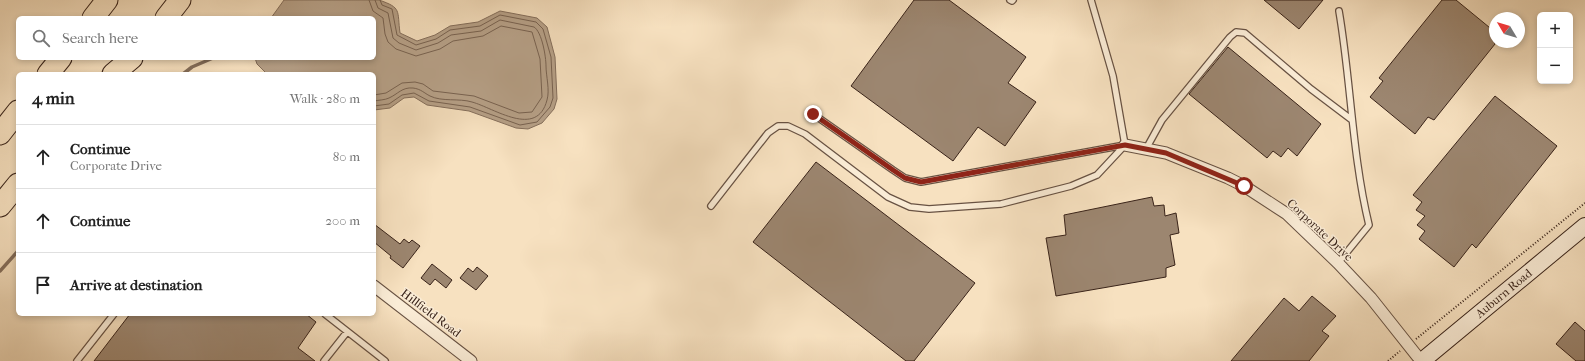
<!DOCTYPE html>
<html lang="en">
<head>
<meta charset="utf-8">
<style>
  :root { --surface:#fff; --page:#f6f6f6; --text:#222; --muted:#767676; --line:#e0e0e0 }
  body { margin:0; font-family:"IM FELL French Canon",serif; background:var(--page); color:var(--text) }
  .controls { position:absolute; right:12px; top:12px; display:grid; overflow:hidden; border-radius:6px; box-shadow:0 2px 6px #0003 }
  .controls button { width:36px; height:36px; display:grid; place-items:center; padding:0; border:0; border-bottom:1px solid var(--line); background:var(--surface); color:var(--text); font:20px sans-serif }
  .compass { position:absolute; left:1489px; top:12px; width:36px; height:36px; border-radius:50%; background:var(--surface); box-shadow:0 2px 6px #0003; rotate:308deg }
  .stop { position:absolute; width:12px; height:12px; margin:-9px; border:3px solid #8f2418; border-radius:50%; background:#fff }
  .stop.end { background:#8f2418; border-color:#fff; box-shadow:0 1px 4px #0008 }
  .list { margin:0; padding:0; list-style:none }
  h2 { display:flex; justify-content:space-between; align-items:center; height:52px; margin:0; padding:0 16px; font-size:17px }
  h2 small { font-size:13px; font-weight:400; color:var(--muted) }
  .list li { display:grid; grid-template-columns:26px 1fr auto; gap:12px; align-items:center; box-sizing:border-box; height:64px; padding:0 16px; border-top:1px solid var(--line) }
  .list b { display:block; font-size:15px; white-space:nowrap }
  .list p { margin:0; font-size:13px; white-space:nowrap; color:var(--muted) }
  .list em { font-size:13px; font-style:normal; color:var(--muted) }
  .icon { flex:none; width:22px; height:22px; fill:none; stroke:currentColor; stroke-width:2; stroke-linecap:round; stroke-linejoin:round }
  .map { position:relative; flex:none; width:1585px; height:361px; overflow:hidden }
  .search { position:absolute; background:var(--surface); box-shadow:0 2px 6px #0003; left:16px; top:16px; width:360px; height:44px; display:flex; align-items:center; gap:10px; box-sizing:border-box; padding:0 14px; border-radius:6px; color:var(--muted); font-size:15px }
  .panel { position:absolute; background:var(--surface); box-shadow:0 2px 6px #0003; left:16px; top:72px; width:360px; height:244px; border-radius:6px }
  .map>svg:first-child { display:block }
  .water { fill:#b6a087; stroke:#846e5b }
  .lines { fill:none; stroke-linecap:round; stroke-linejoin:round }
  .shore { stroke:#786250; stroke-width:1 }
  .stream { stroke:#846e5b; stroke-width:3.5 }
  .building { fill:#9c8670; stroke:#392319 }
  .service-casing { stroke:#685243; stroke-width:8 }
  .minor-casing { stroke:#685243; stroke-width:13 }
  .secondary-casing { stroke:#392319; stroke-width:18 }
  .motorway-casing { stroke:#392319; stroke-width:23 }
  .path { stroke:#392319; stroke-width:2; stroke-dasharray:1 2; stroke-linecap:butt }
  .service { stroke:#faecd6; stroke-width:5.5 }
  .minor { stroke:#faecd6; stroke-width:11 }
  .secondary { stroke:#faecd6; stroke-width:16 }
  .motorway { stroke:#f7e1c0; stroke-width:21 }
  .route { stroke:#8f2418; stroke-width:5 }
  .labels { text-anchor:middle; stroke-width:3; stroke-linejoin:round; paint-order:stroke }
  .street-label { font-size:12px; fill:#392319; stroke:#faecd6 }
</style>
</head>
<body>
<div class="map">
<svg width="1585" height="361" viewBox="0 0 1585 361">
  <rect width="100%" height="100%" fill="#f7e1c0"/>
  <filter id="stains"><feTurbulence type="fractalNoise" baseFrequency=".005" numOctaves="4"/><feColorMatrix values="0 0 0 0 .2 0 0 0 0 .09 0 0 0 0 .02 0 0 0 .5 -.17"/></filter>
  <radialGradient id="worn" r=".72"><stop offset=".6" stop-color="#630" stop-opacity="0"/><stop offset="1" stop-color="#630" stop-opacity=".3"/></radialGradient>
  <path class="water" d="M284,0H379C402,8 397,10 400,33L417,41L435,35L450,26L478,22L500,11L537,18L547,27L555,57L557,99L554,109L542,123L528,129L516,128L469,111L427,105L414,97L404,98L390,108L374,110V74H267L257,64L255,58H374V18H271Z"/>
  <g class="lines">
    <path class="shore" d="M369,0L373,11L383,18L385,34L388,42L396,49L416,56L440,49L453,41L483,36L501,26L532,32L540,59L542,97L532,112L519,113L474,96L433,91L423,84L415,82L402,83L386,93L374,95
      M374,101C379,100 385,100 389,98C398,94 402,87 413,88C421,89 424,93 430,96C442,102 459,98 472,102C494,108 537,139 547,100C550,90 546,76 546,66C546,57 542,32 534,27L500,20L481,31L451,35L438,43L416,50L399,43L393,38L388,13L378,8L375,0
      M374,106L389,104L402,95L414,93L429,101L470,107L520,125L537,122L550,107L553,98L551,57L543,29L536,22L500,15L480,26L450,30L436,39L416,45L397,35L392,9L382,5L380,0"/>
    <path class="stream" d="M183,74L192,67L213,58
      M0,271L18,251"/>
  </g>
  <path class="building" d="M914,0H949L1026,57L1008,83L1036,102L1005,146L978,127L953,161L851,86Z
    M1264,0H1323L1299,29Z
    M1442,0H1456L1495,32V44L1434,120L1428,117L1415,134L1370,97L1383,81L1379,78Z
    M1228,47L1321,124L1297,156L1288,148L1281,157L1273,151L1267,158L1189,94Z
    M1495,96L1557,146L1476,248L1472,244L1454,267L1419,239L1425,231L1417,225L1425,216L1416,210L1422,202L1413,195Z
    M816,162L975,283L914,361H906L753,242Z
    M1152,197L1154,206L1164,205L1165,216L1176,213L1179,233L1170,235L1175,265L1166,268V277L1056,296L1046,238L1066,235L1064,215Z
    M374,224L400,244L404,239L409,243L412,240L420,246L403,268L390,258L391,256L374,242Z
    M432,264L452,280L446,288L435,279L430,285L421,278Z
    M477,267L488,276L476,290L460,278L468,268L473,272Z
    M1312,296L1336,316L1322,331L1329,336L1309,361H1231L1284,298L1299,311Z
    M130,314H306L316,322L298,348L315,361H94Z
    M1575,322L1585,331V361H1576L1556,344Z"/>
  <g class="lines">
    <g class="service-casing">
      <path id="service" d="M1010,0L1012,1L1013,0
        M813,114L893,170L905,178L921,182L1125,145
        M1146,149L1162,120L1230,37L1236,32L1245,33L1311,89L1352,120
        M711,206L768,133L778,126H788L805,134L888,197L910,207L929,209L1001,204L1071,186L1097,175L1125,145L1113,76L1091,0
        M1338,263L1369,225C1352,155 1351,81 1339,11
        M325,314L385,361
        M77,361L114,314
        M324,361L347,332"/>
    </g>
    <g class="minor-casing">
      <path id="minor" d="M1125,145L1166,153L1228,178L1244,186L1287,214L1338,263L1371,298L1421,361
        M374,286L471,361"/>
    </g>
    <g class="secondary-casing">
      <g id="secondary">
        <path id="s1" d="M1422,361L1585,226"/>
      </g>
    </g>
    <g class="motorway-casing">
      <path id="motorway" d="M93,18L107,0
        M166,18L180,0
        M48,74L61,58
        M113,74L132,58
        M0,134L18,111
        M0,206L18,184"/>
    </g>
    <path class="path" d="M1416,339L1585,203
      M1388,361L1400,351"/>
    <use href="#service" class="service"/>
    <use href="#minor" class="minor"/>
    <use href="#secondary" class="secondary"/>
    <use href="#motorway" class="motorway"/>
  </g>
  <g class="lines">
    <path class="route" d="M813,114L893,170L905,178L921,182L1125,145L1166,153L1244,186"/>
  </g>
  <g class="labels">
    <g class="street-label">
      <text transform="translate(1320 230) rotate(43)" y="4">Corporate Drive</text>
      <text dy="4" stroke="none"><textPath href="#s1" startOffset="106">Auburn Road</textPath></text>
      <text transform="translate(431 313) rotate(37)" y="4">Hillfield Road</text>
    </g>
  </g>
  <rect width="100%" height="100%" filter="url(#stains)"/>
  <rect width="100%" height="100%" fill="url(#worn)"/>
</svg>
<div class="controls">
<button>+</button>
<button>−</button>
</div>
<svg class="compass" viewBox="-18 -18 36 36"><path d="M0-13l5 13h-10z" fill="#e53935"/><path d="M0 13l5-13h-10z" fill="#767676"/></svg>
<div class="stop" style="left:1244px;top:186px"></div>
<div class="stop end" style="left:813px;top:114px"></div>
<div class="search"><svg class="icon" aria-label="search" viewBox="0 0 24 24"><circle cx="10" cy="10" r="6"/><path d="M15 15l6 6"/></svg>Search here</div>
<section class="panel">
<h2>4 min<small>Walk · 280 m</small></h2>
<ul class="list">
<li><svg class="icon" aria-label="ahead" viewBox="0 0 24 24"><path d="M12 20V5M6 11l6-6 6 6"/></svg><div><b>Continue</b><p>Corporate Drive</p></div><em>80 m</em></li>
<li><svg class="icon" aria-label="ahead" viewBox="0 0 24 24"><path d="M12 20V5M6 11l6-6 6 6"/></svg><div><b>Continue</b></div><em>200 m</em></li>
<li><svg class="icon" aria-label="arrive" viewBox="0 0 24 24"><path d="M6 21V4h12l-3 4 3 4H6"/></svg><div><b>Arrive at destination</b></div></li>
</ul>
</section>
</div>
</body>
</html>
